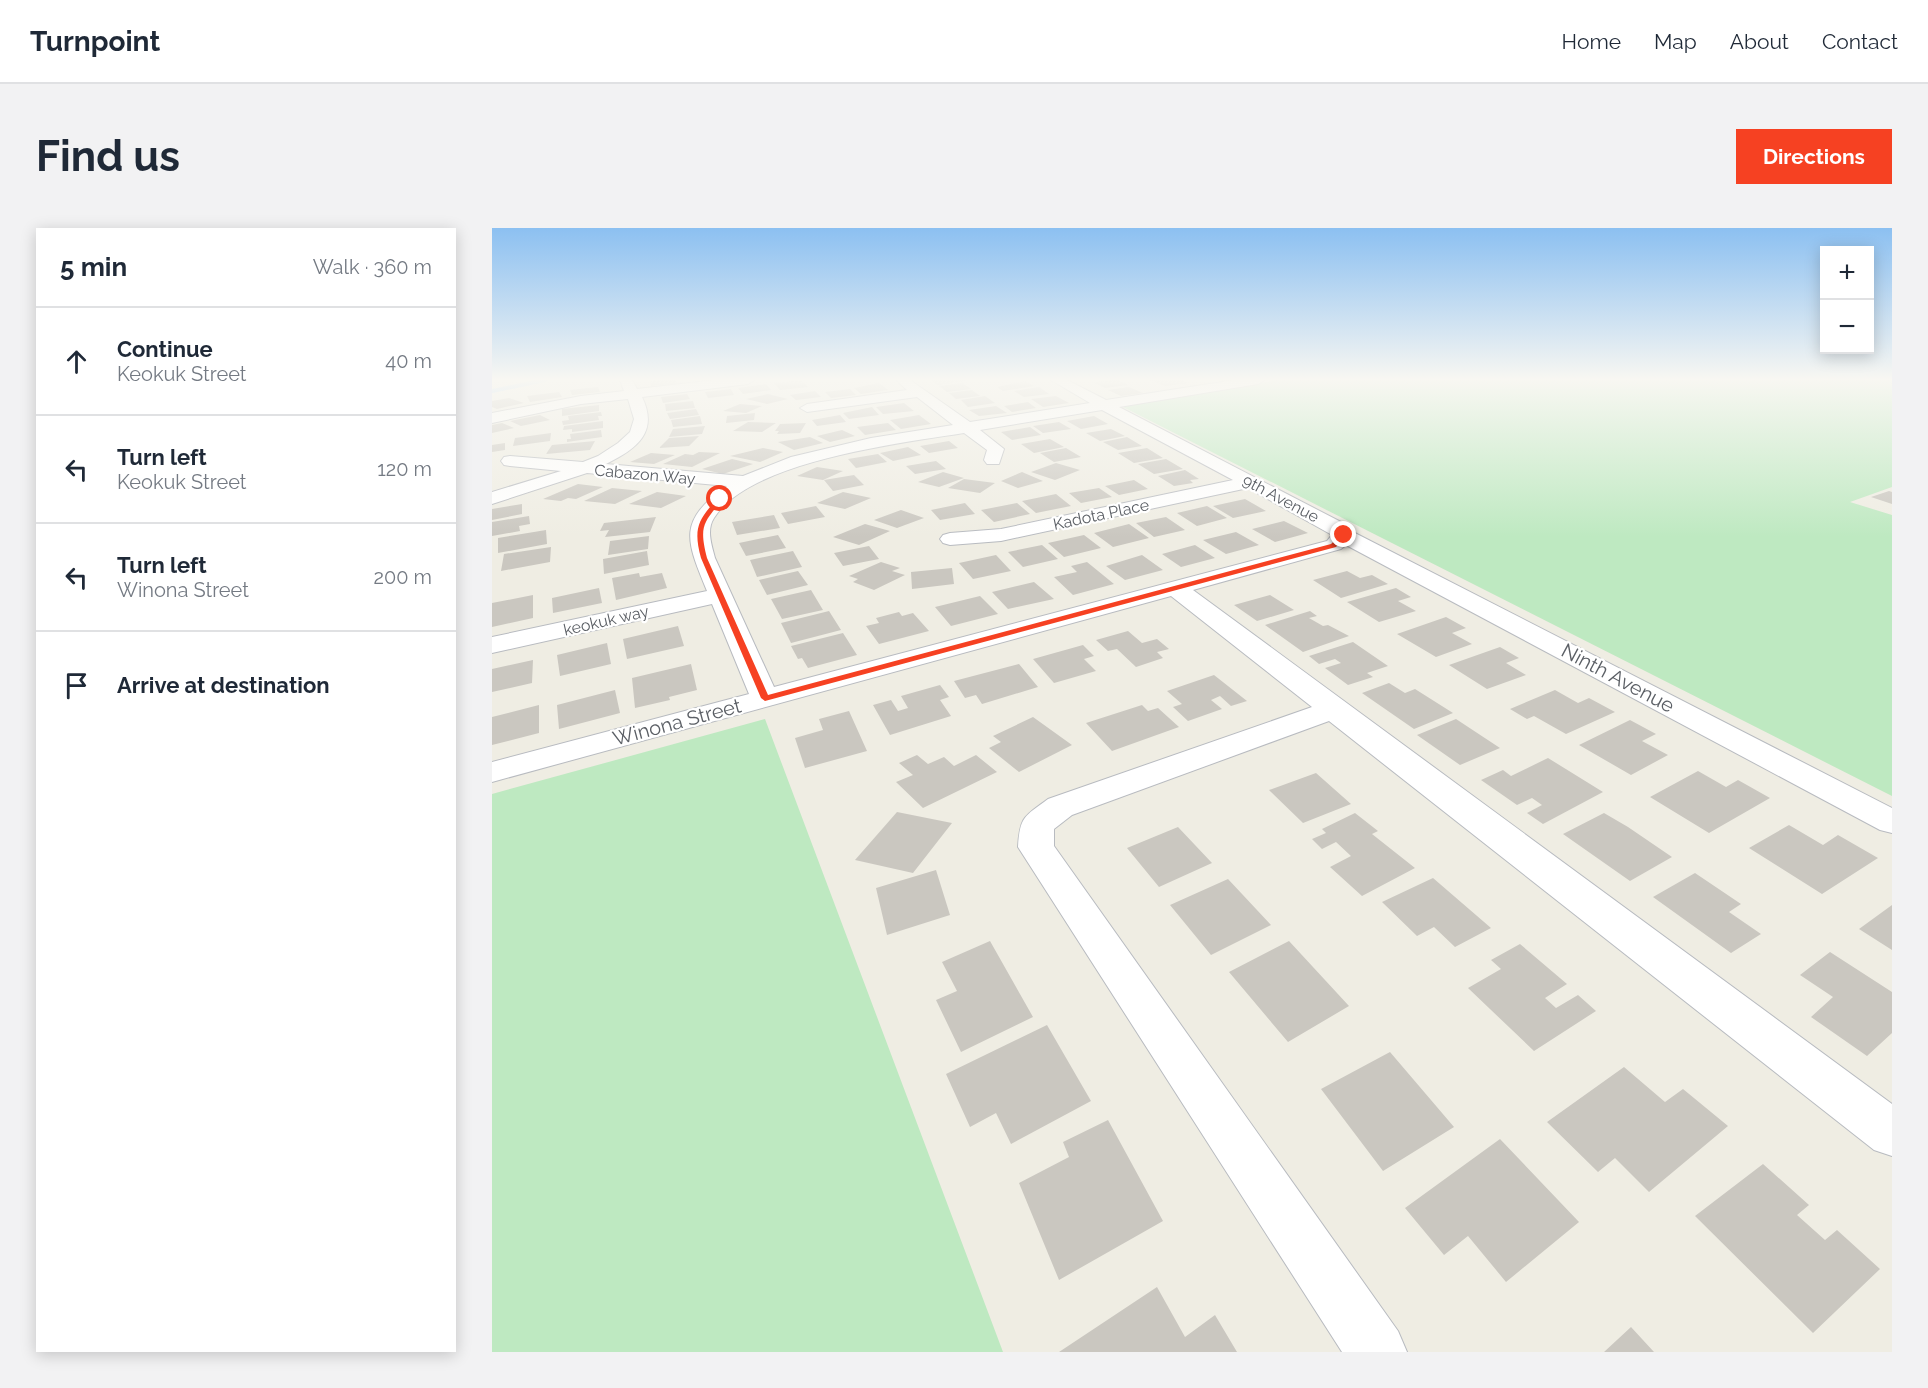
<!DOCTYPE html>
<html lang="en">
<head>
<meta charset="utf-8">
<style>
  :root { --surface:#fff; --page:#f2f2f3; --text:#1f2937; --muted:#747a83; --line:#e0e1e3; --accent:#f64122 }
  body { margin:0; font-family:Raleway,sans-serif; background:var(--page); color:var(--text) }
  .controls { position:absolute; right:18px; top:18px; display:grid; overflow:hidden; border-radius:0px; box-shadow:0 3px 15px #0003 }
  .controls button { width:54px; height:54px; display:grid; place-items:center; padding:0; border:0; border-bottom:2px solid var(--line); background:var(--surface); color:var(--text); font:30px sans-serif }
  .stop { position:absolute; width:18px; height:18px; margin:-14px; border:4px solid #f64122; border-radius:50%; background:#fff }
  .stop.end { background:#f64122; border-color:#fff; box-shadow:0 2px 6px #0008 }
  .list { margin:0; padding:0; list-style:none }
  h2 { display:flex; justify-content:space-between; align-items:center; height:78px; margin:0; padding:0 24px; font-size:26px }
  h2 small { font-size:20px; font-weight:400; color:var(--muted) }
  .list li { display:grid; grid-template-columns:39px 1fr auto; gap:18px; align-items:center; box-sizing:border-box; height:108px; padding:0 24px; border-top:2px solid var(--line) }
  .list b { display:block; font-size:22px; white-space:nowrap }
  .list p { margin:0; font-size:20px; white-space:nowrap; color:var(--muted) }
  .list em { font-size:20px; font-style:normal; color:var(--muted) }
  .icon { flex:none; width:33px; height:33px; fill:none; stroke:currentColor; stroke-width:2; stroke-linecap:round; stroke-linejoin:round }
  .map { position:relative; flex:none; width:1400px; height:1124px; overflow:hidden; border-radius:0px }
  header { display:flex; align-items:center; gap:36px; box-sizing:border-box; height:84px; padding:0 30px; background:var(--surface); border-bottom:2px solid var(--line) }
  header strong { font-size:28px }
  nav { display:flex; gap:33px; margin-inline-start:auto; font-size:21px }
  .intro { display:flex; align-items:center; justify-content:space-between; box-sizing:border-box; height:144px; padding:0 36px }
  h1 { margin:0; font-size:42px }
  .button { padding:15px 27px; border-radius:0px; background:var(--accent); color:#fff; font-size:21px; font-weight:700 }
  main { display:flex; gap:36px; padding:0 36px }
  aside { flex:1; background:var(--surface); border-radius:0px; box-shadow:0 3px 15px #0003 }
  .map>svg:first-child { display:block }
  .green { fill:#bee9c1 }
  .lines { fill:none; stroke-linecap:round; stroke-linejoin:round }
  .stream { stroke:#a3d1ff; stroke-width:4 }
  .building { fill:#cac7c0 }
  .minor-casing { stroke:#b8bbc0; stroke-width:2 }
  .minor { fill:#fff; fill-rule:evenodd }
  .route { fill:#f64122 }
  .labels { text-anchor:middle; stroke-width:4.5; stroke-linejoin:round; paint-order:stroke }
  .far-street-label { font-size:16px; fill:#5b5f65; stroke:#fff }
  .street-label { font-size:20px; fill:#5b5f65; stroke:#fff }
</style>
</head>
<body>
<header>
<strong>Turnpoint</strong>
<nav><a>Home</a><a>Map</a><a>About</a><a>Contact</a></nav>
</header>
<div class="intro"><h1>Find us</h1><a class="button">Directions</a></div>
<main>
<aside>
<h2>5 min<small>Walk · 360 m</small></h2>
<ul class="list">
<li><svg class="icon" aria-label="ahead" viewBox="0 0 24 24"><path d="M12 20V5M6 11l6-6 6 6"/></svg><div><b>Continue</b><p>Keokuk Street</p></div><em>40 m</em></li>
<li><svg class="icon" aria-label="left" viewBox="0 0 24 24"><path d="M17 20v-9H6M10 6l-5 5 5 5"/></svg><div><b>Turn left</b><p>Keokuk Street</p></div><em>120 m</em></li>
<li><svg class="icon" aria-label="left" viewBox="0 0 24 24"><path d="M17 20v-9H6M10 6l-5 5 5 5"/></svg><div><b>Turn left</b><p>Winona Street</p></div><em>200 m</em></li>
<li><svg class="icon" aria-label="arrive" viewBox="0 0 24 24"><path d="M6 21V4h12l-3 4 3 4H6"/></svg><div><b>Arrive at destination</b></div></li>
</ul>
</aside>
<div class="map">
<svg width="1400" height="1124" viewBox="0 0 1400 1124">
  <rect width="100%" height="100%" fill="#efede3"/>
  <path class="green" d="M786,152H1400V259L1358,274L1400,287V568L629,178Z
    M273,491L511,1124H0V566Z"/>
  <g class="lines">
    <path class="stream" d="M0,163L53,152"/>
  </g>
  <path class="building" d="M183,152L185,155L159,158L158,153Z
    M439,152H474V153L446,157Z
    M626,152L636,157L613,160L601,154Z
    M658,152H689L696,155L673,158Z
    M300,153H310L316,159L288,162L282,155Z
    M533,153L542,158L511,163L505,159Z
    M387,155L396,162L369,166L362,160Z
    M470,155L479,161L455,164L447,158Z
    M274,156L279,162L251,166L246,160Z
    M106,159L108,164L80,167L78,162Z
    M547,159L557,166L532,169L522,163Z
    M637,159L651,165L629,168L616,162Z
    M239,161L242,167L216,170L213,164Z
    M358,161L364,167L339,170L333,164Z
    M480,162L488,168L464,171L457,165Z
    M323,163L329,169L304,172L298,167Z
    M67,164L70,169L38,174L35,168Z
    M195,166L198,171L171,175L169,169Z
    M276,166L296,171L275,176L254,171Z
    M493,168L503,175L476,179L469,172Z
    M564,168L577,175L551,179L539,171Z
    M17,170L32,175L5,181L0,179V173Z
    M201,173L203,180L174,183L173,176Z
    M536,174L544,180L520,184L512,178Z
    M412,175L422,183L391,186L384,179Z
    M248,176L270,178L254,185L231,183Z
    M107,177V183L70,188V181Z
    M504,178L515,185L487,188L477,182Z
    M380,179L387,187L357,191L351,185Z
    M204,181L207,187L178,191L175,185Z
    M109,184L110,188H106L107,192L71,197L70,193L77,192L76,188Z
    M263,185L262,192L234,195L235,188Z
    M48,187L58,192L29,198L18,193Z
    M348,187L354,194L325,198L320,192Z
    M427,187L439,196L409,201L398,192Z
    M208,188L210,196L181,199L179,192Z
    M602,188L616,196L589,201L575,193Z
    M111,193V200L80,204V201L71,202L72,198Z
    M256,194L284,195L270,204L241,203Z
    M567,194L579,201L551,205L541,198Z
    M10,195L22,200L0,205V197Z
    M314,195L308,205L285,206L287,203H283L288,196Z
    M396,195L404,202L373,207L365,199Z
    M213,198L210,206L177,209L181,201Z
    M538,199L549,207L520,212L509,204Z
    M619,201L633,208L608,213L594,205Z
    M109,202L110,209L75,214V211H79L78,206Z
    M350,202L363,208L338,214L325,208Z
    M59,205L58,213L21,218L23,210Z
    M207,208L197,218L167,220L177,210Z
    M318,209L331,215L302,222L286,214Z
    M635,209L650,218L626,222L611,214Z
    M558,211L572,219L542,225L529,216Z
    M103,213L98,222L54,226L60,217Z
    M457,213L466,220L437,225L428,218Z
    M13,215V222L0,224V217Z
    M416,219L429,227L401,233L388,225Z
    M271,220L291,224L268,234L238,228Z
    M574,220L589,229L562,234L548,225Z
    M655,220L671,230L642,235L626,225Z
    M207,224L228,225L200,239L171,236L193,226L201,227Z
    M159,225L183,227L162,236L138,234Z
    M386,226L395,234L364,240L356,231Z
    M240,231L261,236L231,246L210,241Z
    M674,231L691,241L662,246L646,236Z
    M444,233L454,241L423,246L414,238Z
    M564,235L588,242L563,252L539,244Z
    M325,239L351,243L331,252L305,248Z
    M693,242L707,251L698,252L701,255L682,258L666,248Z
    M451,244L472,250L447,259L426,254Z
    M530,244L551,253L526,260L509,253Z
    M362,247L372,257L341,263L332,252Z
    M472,251L503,255L488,265L456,260Z
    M642,252L656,261L627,267L613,258Z
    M86,256L111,259L84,271L76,270L69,273L51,271Z
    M120,260L150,263L123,276L92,273Z
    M607,260L620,269L589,275L577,265Z
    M1397,263L1400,264V276L1379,269Z
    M165,264L194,268L169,280L137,276Z
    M351,264L379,270L353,281L325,275Z
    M564,266L579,278L544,285L530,273Z
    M753,271L774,283L741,290L721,278Z
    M473,275L483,286L448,292L439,282Z
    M525,275L538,286L502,294L489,282Z
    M30,276V286L0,292V281Z
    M324,278L333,289L296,296L289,285Z
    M715,278L735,290L705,298L685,285Z
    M409,282L432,290L405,300L382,292Z
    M282,287L288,300L245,307L240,294Z
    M37,288L38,296L27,298L28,303L0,308V294Z
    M164,289L158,304L113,309L117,302L108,303L112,295Z
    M674,289L693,302L662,309L644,295Z
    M792,293L816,305L783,314L760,301Z
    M373,296L398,303L367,317L341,309Z
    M637,296L657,310L621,319L602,305Z
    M54,302L55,316L6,325V310Z
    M744,304L767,317L734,326L711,312Z
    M286,307L294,320L254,328L247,315Z
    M592,307L609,320L572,329L556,315Z
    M157,308L156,321L116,327L118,313Z
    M550,317L566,331L531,339L516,324Z
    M703,317L723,330L689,339L670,326Z
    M377,318L387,331L351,338L342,325Z
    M59,319L58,334L9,343L12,326Z
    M155,323L157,337L112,346L111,331Z
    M301,323L310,339L265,349L258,332Z
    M504,327L519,343L481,351L467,335Z
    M650,327L671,342L633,352L614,338Z
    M389,334L408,340L400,343L413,347L382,362L361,354L366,351L357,348Z
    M595,334L622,356L581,367L562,349L585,344L579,338Z
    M460,340L462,356L420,361L419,344Z
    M306,343L316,357L275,367L267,352Z
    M855,343L868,350L880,347L896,356L849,370L821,352Z
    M147,345L148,349L170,345L175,360L124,372L120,350Z
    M542,354L562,371L516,381L500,364Z
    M107,360L110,375L61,385L60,370Z
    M904,360L919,369L906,373L924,383L887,394L855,374Z
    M319,362L331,382L290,391L279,371Z
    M41,367V390L0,399V375Z
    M778,367L802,382L765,393L742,377Z
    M488,368L506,386L459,398L443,379Z
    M337,383L349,402L299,415L289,395Z
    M818,383L825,388L817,390L831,398L836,397L857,408L811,424L773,397Z
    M407,384L410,388L421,385L437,403L387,416L374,398L387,395L384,390Z
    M954,389L974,400L960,405L980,416L944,429L905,406Z
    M186,398L192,418L135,431L131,411Z
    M636,403L650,415L665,411L677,421L665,424L671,430L644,439L625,421L616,423L604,412Z
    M351,405L365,427L316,440L310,430L306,431L299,418Z
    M861,414L896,438L875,445L881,449L856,457L833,440L849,435L843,431L827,436L817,428Z
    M115,415L119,436L68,448L65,427Z
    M591,417L602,428L592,431L604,443L562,455L541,431Z
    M1008,419L1027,430L1014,435L1034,447L995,461L957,437Z
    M41,432L40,455L0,464V441Z
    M199,436L205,462L177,469L178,472L143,480L140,450Z
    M527,436L546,459L490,476L484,467L473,470L462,453Z
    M722,447L755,473L739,478L728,468L719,472L730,481L696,493L681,479L690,476L675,463Z
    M897,455L913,465L923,461L961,485L922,501L870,465Z
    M448,457L457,469L448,472L459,488L398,507L381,477L399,472L406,483L416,480L409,468Z
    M123,462L128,485L67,501L65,477Z
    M1063,462L1086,475L1097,470L1123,484L1074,506L1042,488L1035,491L1018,481Z
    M47,477V505L0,517V489Z
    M650,477L656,483L666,480L687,499L620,523L594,495Z
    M357,483L375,523L313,540L303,510L331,502L327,491Z
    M541,489L580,517L527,544L497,520L509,514L501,508Z
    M964,491L1008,520L968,537L925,507Z
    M1138,492L1164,506L1150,513L1176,527L1139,547L1087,517Z
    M425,527L436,536L452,529L462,538L484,527L505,544L431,580L404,554L421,547L407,535Z
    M1056,530L1111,564L1051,596L1035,585L1050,577L1040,570L1025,577L989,552L1011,542L1019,548Z
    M1206,543L1234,559L1246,552L1278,570L1217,605L1158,569Z
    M824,545L859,576L811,595L777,562Z
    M405,584L460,595L421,645L363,632Z
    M863,585L886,603L880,606L923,640L870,668L838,639L859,628L844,614L830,621L820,611L834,605L830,601Z
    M1112,585L1136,599L1180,629L1138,653L1071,606Z
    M1297,597L1331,617L1346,607L1386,630L1330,666L1257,620Z
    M686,599L720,635L667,659L635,620Z
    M444,642L458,687L395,707L384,660Z
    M1203,645L1249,676L1237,684L1269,706L1239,725L1161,669Z
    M941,650L999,700L963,719L942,699L925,708L890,674Z
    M736,651L779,697L719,727L678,677Z
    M1400,677V722L1367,701Z
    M498,713L541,789L469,824L444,772L465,763L450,734Z
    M797,713L857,778L796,814L737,744Z
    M1028,716L1075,756L1053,770L1064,780L1086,767L1104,783L1042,823L976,760L1009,741L999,732Z
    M1338,724L1400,764V805L1375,828L1319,789L1341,769L1308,747Z
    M555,797L599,873L519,916L504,885L478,899L454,846Z
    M898,824L962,899L891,943L829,861Z
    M1132,839L1173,874L1191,861L1236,898L1157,964L1123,930L1106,944L1055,894Z
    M616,892L671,993L567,1052L527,955L577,929L571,914Z
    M1008,911L1087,994L1014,1054L976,1008L952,1027L913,980Z
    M1271,936L1317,977L1305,987L1333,1012L1345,1002L1388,1041L1321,1105L1203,988Z
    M665,1059L693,1109L723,1087L745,1124H567Z
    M1139,1099L1162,1124H1112Z"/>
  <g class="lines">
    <g class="minor-casing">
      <path id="minor" d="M128,152H140L145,161L224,152H262L256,156L150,169C167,204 145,221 114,236L251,248L299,229L379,210L461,197L425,169L315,184L308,180L315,176L415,162L404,152H418L478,194L598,175L559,152H575L614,172L743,152H772L766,156L627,179L849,294L859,303L1400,580V605L1388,602L854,317L849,321L701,362L1400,876V928L1382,922L837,493L580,587L562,601V618L906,1103L915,1124H850L526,619C528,588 532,589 556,571L820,479L679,368L0,554V534L257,466L220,376L0,425V409L215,363C194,312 185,293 235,258L95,245L0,276V264L69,243L18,238L12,237L9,233L12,229L18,228L91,234L106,228L126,215L138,204L142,191L136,171L89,176L0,195V185L89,168L132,163ZM610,182L741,252L509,301L458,305L451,307L448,311L451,315L458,317L509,313L756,260L840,307L835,313L282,459L223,330C220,318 214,302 222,290C257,233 409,215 472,205L495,222L492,232L495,236H507L512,221L488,202Z"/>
    </g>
    <use href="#minor" class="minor"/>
  </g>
  <linearGradient id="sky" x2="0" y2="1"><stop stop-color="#8cc0f1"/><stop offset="0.49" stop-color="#f8f7f2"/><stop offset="1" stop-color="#f8f7f2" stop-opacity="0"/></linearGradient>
  <rect width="1400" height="309" fill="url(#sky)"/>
  <path class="route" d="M226,270L231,271C211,295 207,298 215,330L276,467L839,316L850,306L855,307L844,319L273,473L269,470L209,330C201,300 206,292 226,270Z"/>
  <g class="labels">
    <g class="far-street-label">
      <text transform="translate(153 246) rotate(5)" y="6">Cabazon Way</text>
      <text transform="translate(789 270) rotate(28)" y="6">9th Avenue</text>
      <text transform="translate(609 286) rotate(-12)" y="6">Kadota Place</text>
      <text transform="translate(114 392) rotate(-13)" y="6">keokuk way</text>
    </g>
    <g class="street-label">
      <text transform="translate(1126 450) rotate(28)" y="7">Ninth Avenue</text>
      <text transform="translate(185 494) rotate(-15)" y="7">Winona Street</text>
    </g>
  </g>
</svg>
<div class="controls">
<button>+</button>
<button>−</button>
</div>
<div class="stop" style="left:228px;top:271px"></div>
<div class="stop end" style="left:852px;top:307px"></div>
</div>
</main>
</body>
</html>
